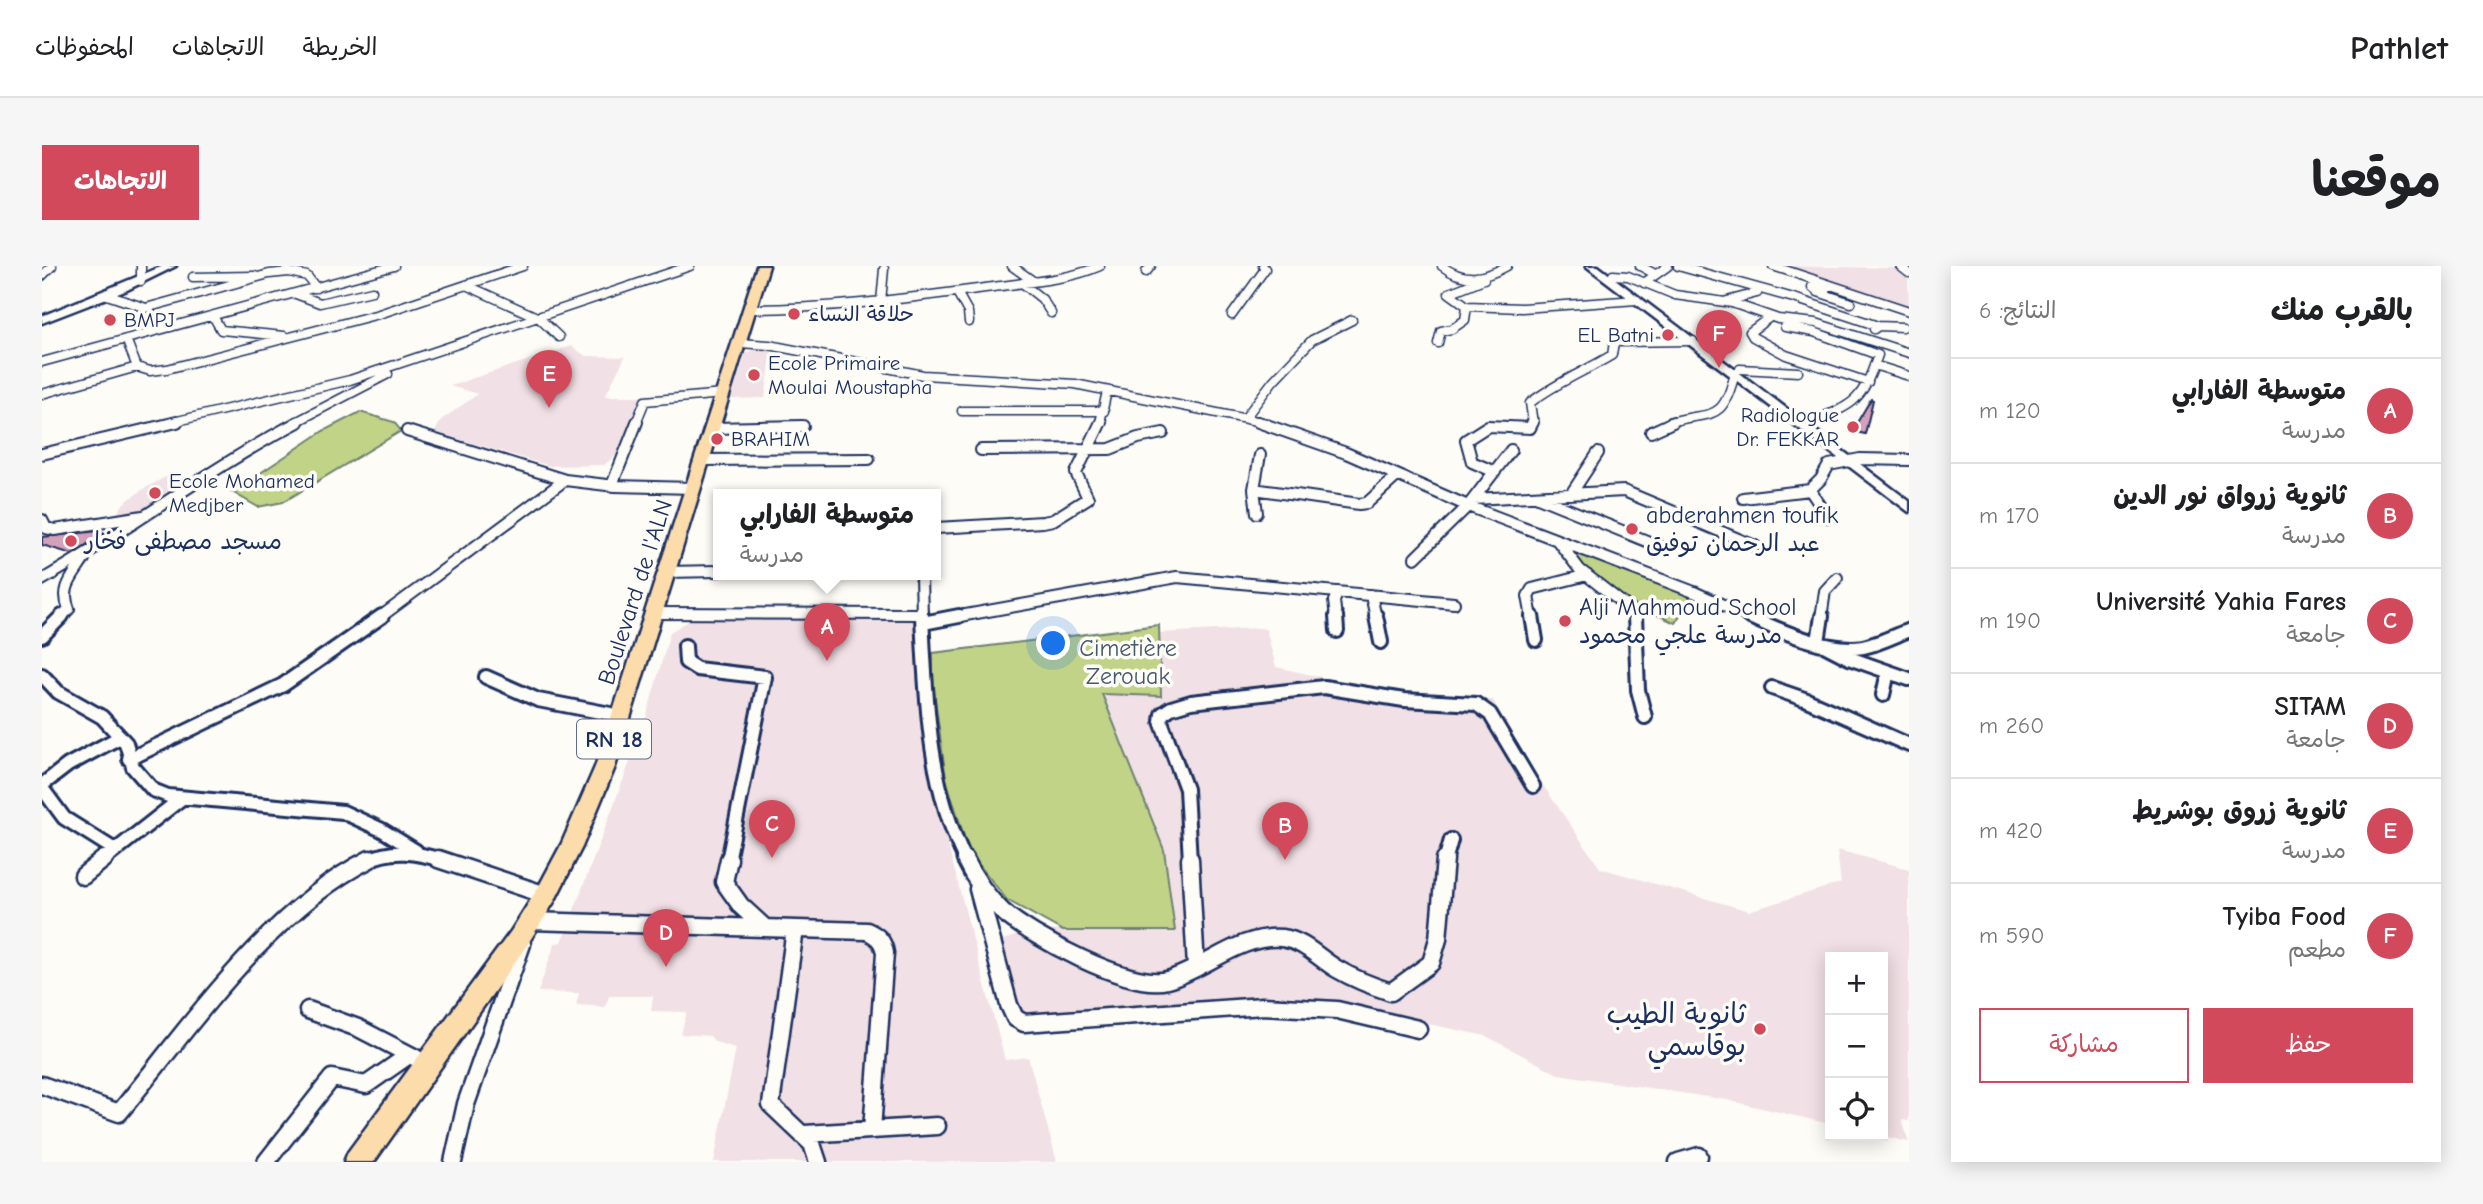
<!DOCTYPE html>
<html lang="ar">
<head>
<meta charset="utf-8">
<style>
  :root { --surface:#fff; --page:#f6f6f6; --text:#202124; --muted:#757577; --line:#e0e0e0; --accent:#d1495b }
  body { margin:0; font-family:"Comic Neue","Playpen Sans Arabic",sans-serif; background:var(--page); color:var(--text); direction:rtl }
  .controls { position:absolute; right:21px; bottom:21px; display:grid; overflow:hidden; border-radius:0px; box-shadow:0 4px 18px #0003 }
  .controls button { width:63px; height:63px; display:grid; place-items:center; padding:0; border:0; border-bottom:2px solid var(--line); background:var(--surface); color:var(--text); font:35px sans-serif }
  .you { position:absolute; left:1012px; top:378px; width:24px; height:24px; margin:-18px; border:5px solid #fff; border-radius:50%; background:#1a73e8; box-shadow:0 0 0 10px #1a73e833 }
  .badge { display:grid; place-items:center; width:46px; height:46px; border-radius:50%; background:var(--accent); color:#fff; font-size:23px; font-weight:700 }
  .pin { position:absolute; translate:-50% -58px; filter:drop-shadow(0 2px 4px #0008) }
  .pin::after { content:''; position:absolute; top:37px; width:24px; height:21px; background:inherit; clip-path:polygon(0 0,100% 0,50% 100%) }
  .popup { position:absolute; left:671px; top:223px; width:228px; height:91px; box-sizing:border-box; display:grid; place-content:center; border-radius:0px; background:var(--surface); filter:drop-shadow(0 2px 5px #0005); font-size:23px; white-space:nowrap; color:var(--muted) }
  .popup b { font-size:26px; color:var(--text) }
  .popup::after { content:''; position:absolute; left:50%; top:100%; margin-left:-14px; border:14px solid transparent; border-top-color:var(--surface) }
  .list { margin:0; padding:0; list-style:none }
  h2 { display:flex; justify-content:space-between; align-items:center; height:91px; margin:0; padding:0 28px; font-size:30px }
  h2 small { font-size:23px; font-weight:400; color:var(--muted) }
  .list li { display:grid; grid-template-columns:46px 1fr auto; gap:21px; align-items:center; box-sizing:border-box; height:105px; padding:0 28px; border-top:2px solid var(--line) }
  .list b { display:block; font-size:26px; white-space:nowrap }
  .list p { margin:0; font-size:23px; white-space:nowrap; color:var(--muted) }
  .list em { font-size:23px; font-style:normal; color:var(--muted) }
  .actions { display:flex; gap:14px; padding:21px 28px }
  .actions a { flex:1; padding:16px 0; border:2px solid var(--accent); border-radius:0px; text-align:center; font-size:24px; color:var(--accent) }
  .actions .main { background:var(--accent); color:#fff }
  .icon { flex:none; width:38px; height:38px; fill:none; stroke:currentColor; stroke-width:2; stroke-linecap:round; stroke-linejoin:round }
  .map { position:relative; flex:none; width:1867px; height:896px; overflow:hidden; direction:ltr; border-radius:0px }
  header { display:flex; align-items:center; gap:42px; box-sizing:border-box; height:98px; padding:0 35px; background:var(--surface); border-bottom:2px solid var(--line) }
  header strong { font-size:33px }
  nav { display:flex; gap:38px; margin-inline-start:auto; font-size:24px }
  .intro { display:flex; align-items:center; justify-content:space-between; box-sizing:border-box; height:168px; padding:0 42px }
  h1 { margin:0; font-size:49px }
  .button { padding:18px 32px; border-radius:0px; background:var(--accent); color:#fff; font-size:24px; font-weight:700 }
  main { display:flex; gap:42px; padding:0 42px }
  aside { flex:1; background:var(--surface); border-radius:0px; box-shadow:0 4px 18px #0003 }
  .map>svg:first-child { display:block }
  .built { fill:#f1e0e5 }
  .green { fill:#c1d387; stroke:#6e8172; stroke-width:2 }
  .building { fill:#d4a0ba; stroke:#1b2f5e; stroke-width:2 }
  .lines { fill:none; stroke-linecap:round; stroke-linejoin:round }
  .street-far3-casing { stroke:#1b2f5e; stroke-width:11 }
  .street-far2-casing { stroke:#1b2f5e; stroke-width:14 }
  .street-far1-casing { stroke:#1b2f5e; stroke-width:18 }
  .street-casing { stroke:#1b2f5e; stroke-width:21 }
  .secondary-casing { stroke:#1b2f5e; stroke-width:5 }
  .primary-casing { stroke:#1b2f5e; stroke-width:5 }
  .street-far3 { stroke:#fdfcf7; stroke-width:8 }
  .street-far2 { stroke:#fdfcf7; stroke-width:10 }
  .street-far1 { stroke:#fdfcf7; stroke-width:12 }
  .street { stroke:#fdfcf7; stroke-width:16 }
  .secondary { fill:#fdfcf7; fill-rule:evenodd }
  .primary { fill:#fddcac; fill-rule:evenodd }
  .poi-dot { fill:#d1495b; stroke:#fdfcf7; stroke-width:2.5 }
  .labels { text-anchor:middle; stroke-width:7; stroke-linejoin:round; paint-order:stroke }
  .far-poi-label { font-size:21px; fill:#1b2f5e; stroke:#fdfcf7; text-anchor:start }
  .shield { fill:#fdfcf7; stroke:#5f6c8c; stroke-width:2 }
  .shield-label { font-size:23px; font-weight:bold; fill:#1b2f5e }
  .poi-label { font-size:24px; fill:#1b2f5e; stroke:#fdfcf7; text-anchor:start }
  .street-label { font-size:24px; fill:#1b2f5e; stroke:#fdfcf7 }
  .park-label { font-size:24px; fill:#445868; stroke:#fdfcf7 }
  .near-poi-label { font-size:28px; fill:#1b2f5e; stroke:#fdfcf7; text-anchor:end }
</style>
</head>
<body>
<header>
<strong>Pathlet</strong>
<nav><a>الخريطة</a><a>الاتجاهات</a><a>المحفوظات</a></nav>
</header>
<div class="intro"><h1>موقعنا</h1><a class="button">الاتجاهات</a></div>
<main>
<aside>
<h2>بالقرب منك<small>النتائج: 6</small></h2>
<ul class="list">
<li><span class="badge">A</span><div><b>متوسطة الفارابي</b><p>مدرسة</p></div><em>120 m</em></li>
<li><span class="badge">B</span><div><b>ثانوية زرواق نور الدين</b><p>مدرسة</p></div><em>170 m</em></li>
<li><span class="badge">C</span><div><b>Université Yahia Fares</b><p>جامعة</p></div><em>190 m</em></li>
<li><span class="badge">D</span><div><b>SITAM</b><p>جامعة</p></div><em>260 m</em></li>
<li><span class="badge">E</span><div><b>ثانوية زروق بوشريط</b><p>مدرسة</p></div><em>420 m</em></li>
<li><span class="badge">F</span><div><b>Tyiba Food</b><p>مطعم</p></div><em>590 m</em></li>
</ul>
<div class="actions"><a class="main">حفظ</a><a>مشاركة</a></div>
</aside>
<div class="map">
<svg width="1867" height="896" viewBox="0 0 1867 896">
  <rect width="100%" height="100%" fill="#fdfcf7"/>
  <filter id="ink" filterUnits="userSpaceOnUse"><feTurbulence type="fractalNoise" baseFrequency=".0143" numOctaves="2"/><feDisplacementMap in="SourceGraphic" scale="14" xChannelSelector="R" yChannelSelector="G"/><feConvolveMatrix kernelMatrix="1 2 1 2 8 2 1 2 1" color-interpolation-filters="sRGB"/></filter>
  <g filter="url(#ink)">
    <path class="built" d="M1737,0L1855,2L1866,8L1867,42Z
      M529,80L544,90L583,91L563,130H603L577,187L562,199L508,200L393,166L399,154L436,128L408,120Z
      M715,83L730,84L723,132L689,133L704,87Z
      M129,208L149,210L146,213L149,214L99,248L69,249L76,246L82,237L100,224Z
      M646,351L873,352L877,431L894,535L963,794L986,791L1015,896H672L694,782L673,776L668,770L639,768L645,746L609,745L611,730H567L563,741L534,739L537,727L496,726L513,677L520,676L603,456L628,366L645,356Z
      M1217,362L1224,363L1234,401L1368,431L1451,434L1487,499L1558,602L1707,645L1799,617L1795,584L1867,603V855L1860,854L1867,876L1840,870L1841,691H1788V858L1685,834L1516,808L1444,770L1286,737L984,754L975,748L958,675L979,668L1020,664L965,634L927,586L904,513L891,419L1118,430L1117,367Z"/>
    <path class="green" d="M318,146L352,156L359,165L241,236L216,241L190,226L281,165Z
      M1530,283L1651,329L1633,357L1607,345L1600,347L1542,303L1528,285Z
      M1117,359L1119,430L1060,428L1122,584L1133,665H1021L965,634L927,586L904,513L891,419V387Z"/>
    <path class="building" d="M1829,133L1831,134L1823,168L1810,165Z
      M57,265L63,267L30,288L0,279V271Z"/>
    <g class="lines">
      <g class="street-far3-casing">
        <path id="street-far3" d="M99,0V15
          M970,0L991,15
          M1400,0C1422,17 1442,13 1465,0
          M1598,0L1613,8
          M1636,0L1755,33L1836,60
          M1731,0L1867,45
          M1858,0L1867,7
          M1104,6L1109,0
          M1571,9L1586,10L1633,29L1690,37L1736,53L1774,57L1867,87
          M0,10L10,0
          M151,11L213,10
          M980,17L1000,33L1009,47
          M1602,17L1626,0
          M424,19L497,52L517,71
          M1785,22L1770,21L1776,26L1809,37
          M254,28L278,37L330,25
          M916,28L926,46L927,56
          M65,29L104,42L227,8L247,6L265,10L274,22
          M1685,35L1715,27
          M839,36L842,3
          M1425,40L1480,42L1595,34
          M708,43C793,43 875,31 959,20C993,15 1026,14 1058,0
          M1190,49L1223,3L1221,0
          M171,50L179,64L242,70
          M1728,51L1708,66L1711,71L1744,89L1826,116
          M1743,61L1772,66L1836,89C1820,134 1814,139 1769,155
          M1832,63L1836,60L1861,61
          M84,73L95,101L108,105L125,103L337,48L481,0
          M697,77L727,79L881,109L1033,118L1224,157
          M1396,77L1399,65L1410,63L1423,54L1425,40L1407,27L1442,13
          M0,96L352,0
          M1832,99L1867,110
          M1698,103L1756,106
          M0,128L95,101
          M920,145H1062
          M1203,152L1231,115L1270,74L1310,54
          M127,157L308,114L648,0
          M252,157L346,108
          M594,157L603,135L681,128
          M1058,157L1065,125
          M1491,157L1488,137C1513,117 1542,106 1570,89L1572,76L1651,75
          M1626,157C1668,143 1680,161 1693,107"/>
      </g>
      <g class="street-far2-casing">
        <path id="street-far2" d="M1216,156L1304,187L1426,240L1652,326L1710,352
          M671,162L761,160
          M365,165L523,214L573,220L651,222
          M1609,166L1631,156
          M939,184L1068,183L1096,172L1121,167
          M0,188L135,156
          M660,194L827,193
          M1453,206L1430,196L1424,174L1446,160L1488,162L1491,156
          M570,219L595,156
          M1212,223L1317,238L1325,237L1355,210
          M1529,228L1556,187
          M1496,231L1617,280
          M1701,232L1768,224
          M1432,233L1582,225L1713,280
          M1215,247L1212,223L1218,189
          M1786,251L1768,224L1779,213L1787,199L1818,193L1867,194
          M0,254L4,262L13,264L101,250
          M894,262L1001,256L1011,254L1046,232L1034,207L1059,156
          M1515,274L1538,304L1593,347V352
          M1373,292L1426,240L1469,184
          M624,306L676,305
          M879,309L880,352
          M0,314C87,264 167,203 256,156
          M1329,329L1334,352
          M611,347L880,348
          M18,352L27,343C18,322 31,311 42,293
          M337,352L523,214
          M907,352L1135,311L1412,337
          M1294,352L1292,335L1296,326
          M1490,352L1486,330L1490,323L1545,309
          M1779,352L1783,325L1795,312"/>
      </g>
      <g class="street-far1-casing">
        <path id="street-far1" d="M880,350C884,433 886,519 924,595
          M1294,350L1295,365
          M1334,350L1339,376
          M1490,350L1494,374
          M1593,350L1596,424L1603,451
          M1706,350C1736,364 1788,387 1821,381C1836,378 1852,370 1867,364
          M1780,350L1776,376L1807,392L1867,413
          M881,357L917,350
          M0,370L20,350
          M643,380L644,396L655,403L723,411L686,595
          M0,409L16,426L60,451L84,477L91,501L111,524L126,530L301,546L340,564L374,585
          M444,411L496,434L579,450
          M1730,422L1765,434L1867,479
          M1841,429L1846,406
          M87,493L241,419L340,350
          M0,519L26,499L78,471
          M0,522L22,552L73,584
          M60,595L140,532
          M324,595C350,582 375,586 402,595
          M1148,595L1144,523L1119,455L1120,448L1129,442L1149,436L1282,421L1362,434L1434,438L1448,448L1491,520
          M1403,595L1409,574"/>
      </g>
      <g class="street-casing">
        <path id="street" d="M396,593L504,629
          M687,593L682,616L699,640L723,662
          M923,593C932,612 945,631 960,645C988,670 1088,724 1125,714C1164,703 1198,668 1240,672C1263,675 1276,692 1295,703C1312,713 1330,720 1349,726L1389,697L1396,673L1403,593
          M1148,593L1154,702
          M41,610L62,593
          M936,623L967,739L973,752L982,757L1221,740L1295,744L1376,763
          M487,658L488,655L825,665C836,670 841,675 843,687L830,864
          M753,663L729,839L770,878L776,896
          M266,744L316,762L374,792
          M0,819L77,847C147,762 228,643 328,593
          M763,868L895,860
          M224,896L290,812L324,819L367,789
          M411,896L424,838L480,678
          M1636,896L1657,890"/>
      </g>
      <g class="secondary-casing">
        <path id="secondary" d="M121,0H134L83,25L0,57V50Z
          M1544,0H1556L1867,235V246Z"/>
      </g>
      <g class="primary-casing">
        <path id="primary" d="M715,0H727L573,501L540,581L512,636L485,679L332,896H302L306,886L469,665L496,622L519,579L553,501Z"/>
      </g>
      <use href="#street-far3" class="street-far3"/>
      <use href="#street-far2" class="street-far2"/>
      <use href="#street-far1" class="street-far1"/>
      <use href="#street" class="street"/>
      <use href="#secondary" class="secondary"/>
      <use href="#primary" class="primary"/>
    </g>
  </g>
  <g class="poi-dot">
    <circle cx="752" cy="48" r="7"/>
    <circle cx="68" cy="54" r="7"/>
    <circle cx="1626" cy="69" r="7"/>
    <circle cx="712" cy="109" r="7"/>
    <circle cx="1811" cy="161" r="7"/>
    <circle cx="675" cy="173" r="7"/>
    <circle cx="113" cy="227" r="7"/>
    <circle cx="1590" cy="263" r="7"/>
    <circle cx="29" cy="275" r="7"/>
    <circle cx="1523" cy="355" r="7"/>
    <circle cx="1718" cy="763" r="7"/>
  </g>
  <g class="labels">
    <g class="far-poi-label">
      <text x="766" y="55">حلاقة النساء</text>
      <text x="82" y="61">BMPJ</text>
      <text x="1612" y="76" text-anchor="end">EL Batni</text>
      <text x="726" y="104">Ecole Primaire<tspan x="726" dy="24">Moulai Moustapha</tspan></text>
      <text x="1797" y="156" text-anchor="end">Radiologue<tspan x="1797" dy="24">Dr. FEKKAR</tspan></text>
      <text x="689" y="180">BRAHIM</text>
      <text x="127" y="222">Ecole Mohamed<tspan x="127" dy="24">Medjber</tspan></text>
    </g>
    <rect class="shield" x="535" y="453.5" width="74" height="39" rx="5"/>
    <g class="shield-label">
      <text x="572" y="481">RN 18</text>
    </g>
    <g class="poi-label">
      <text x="1604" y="257">abderahmen toufik<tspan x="1604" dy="28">عبد الرحمان توفيق</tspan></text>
      <text x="43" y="283">مسجد مصطفى فخار</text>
      <text x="1537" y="349">Alji Mahmoud School<tspan x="1537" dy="28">مدرسة علجي محمود</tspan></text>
    </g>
    <g class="street-label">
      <text transform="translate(593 326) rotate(-72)" y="8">Boulevard de l'ALN</text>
    </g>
    <g class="park-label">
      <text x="1086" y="390">Cimetière<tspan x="1086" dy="28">Zerouak</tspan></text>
    </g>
    <g class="near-poi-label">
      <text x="1704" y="757">ثانوية الطيب<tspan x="1704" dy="32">بوقاسمي</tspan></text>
    </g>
  </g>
</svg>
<div class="controls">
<button>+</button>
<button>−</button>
<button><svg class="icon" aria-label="locate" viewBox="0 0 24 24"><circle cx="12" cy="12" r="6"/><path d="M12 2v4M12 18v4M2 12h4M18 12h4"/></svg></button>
</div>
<div class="you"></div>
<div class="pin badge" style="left:785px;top:395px">A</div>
<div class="popup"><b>متوسطة الفارابي</b>مدرسة</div>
<div class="pin badge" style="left:1243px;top:594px">B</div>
<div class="pin badge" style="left:730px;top:592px">C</div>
<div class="pin badge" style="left:624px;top:701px">D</div>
<div class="pin badge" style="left:507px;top:142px">E</div>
<div class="pin badge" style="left:1677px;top:102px">F</div>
</div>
</main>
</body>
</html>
